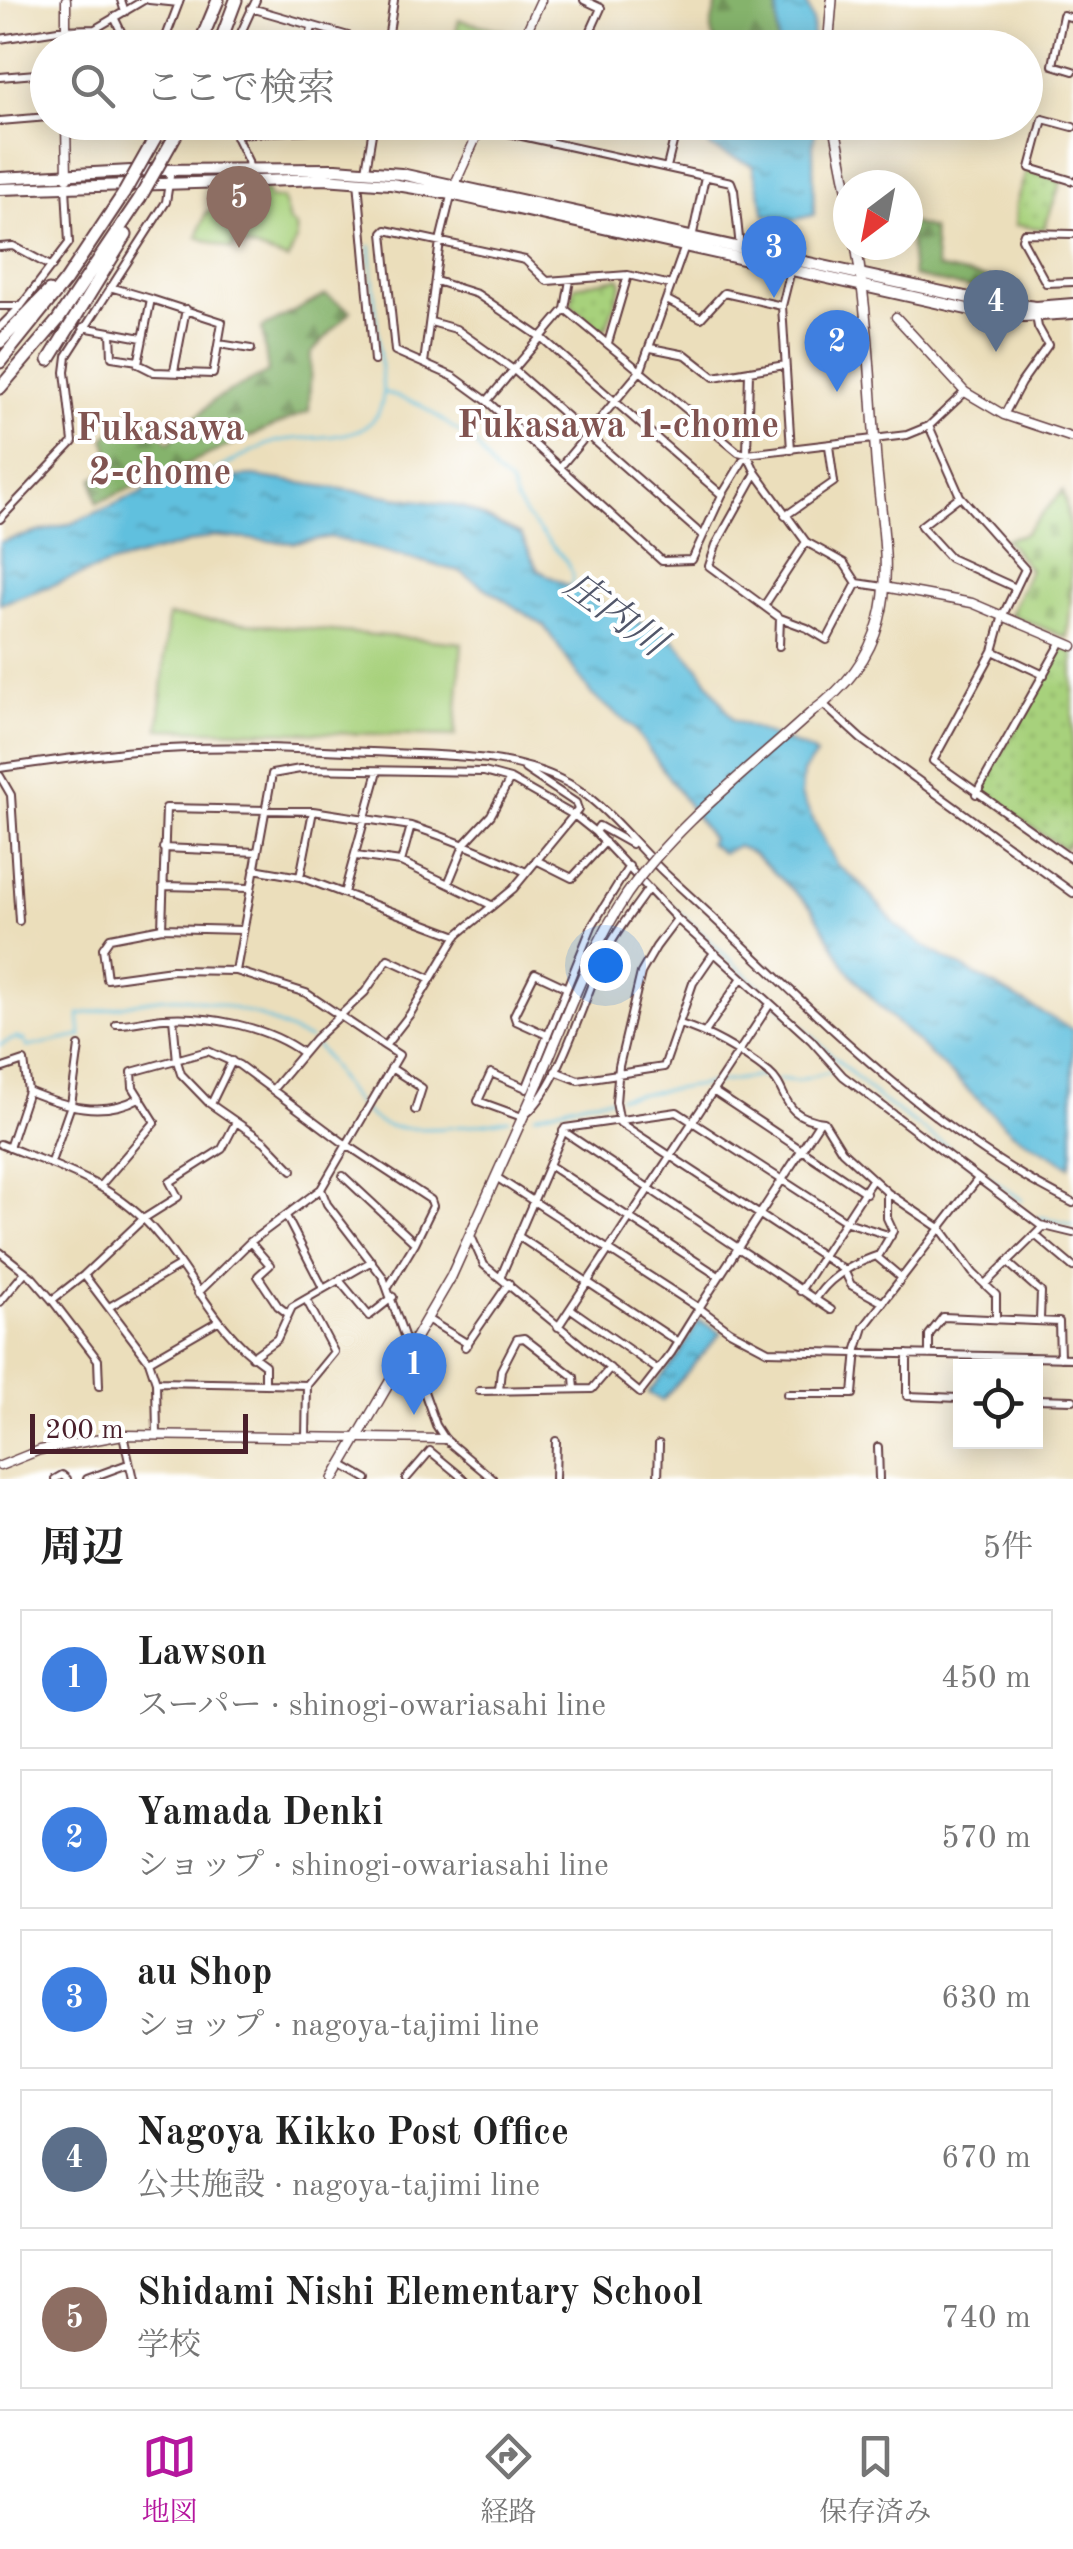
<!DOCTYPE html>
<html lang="ja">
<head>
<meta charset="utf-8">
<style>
  :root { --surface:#fff; --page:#f6f6f6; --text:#222; --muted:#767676; --line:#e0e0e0; --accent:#b5179e }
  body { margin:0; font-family:"Old Standard TT","Noto Serif JP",serif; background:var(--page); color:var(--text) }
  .controls { position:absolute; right:30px; bottom:30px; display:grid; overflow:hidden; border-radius:0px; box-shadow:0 5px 25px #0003 }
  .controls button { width:90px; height:90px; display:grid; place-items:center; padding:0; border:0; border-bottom:2px solid var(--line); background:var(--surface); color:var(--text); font:50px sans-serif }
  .compass { position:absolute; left:833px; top:170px; width:90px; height:90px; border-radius:50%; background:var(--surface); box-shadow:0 5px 25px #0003; rotate:212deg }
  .scale { position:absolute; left:30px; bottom:25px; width:218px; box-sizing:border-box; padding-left:10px; border:5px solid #4a1f2b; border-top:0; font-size:28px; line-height:35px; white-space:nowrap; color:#4a1f2b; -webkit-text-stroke:8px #fff; paint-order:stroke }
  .you { position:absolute; left:605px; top:965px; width:35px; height:35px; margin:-25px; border:8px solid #fff; border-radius:50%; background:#1a73e8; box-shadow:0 0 0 15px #1a73e833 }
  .badge { display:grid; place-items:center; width:65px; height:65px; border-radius:50%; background:var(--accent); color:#fff; font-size:32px; font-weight:700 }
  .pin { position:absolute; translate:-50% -82px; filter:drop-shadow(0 2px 5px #0008) }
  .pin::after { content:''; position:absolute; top:52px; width:35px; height:30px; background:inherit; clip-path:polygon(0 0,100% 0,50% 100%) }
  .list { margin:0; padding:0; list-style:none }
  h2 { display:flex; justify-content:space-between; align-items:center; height:130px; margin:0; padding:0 40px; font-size:42px }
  h2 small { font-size:32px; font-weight:400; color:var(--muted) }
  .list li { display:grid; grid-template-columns:65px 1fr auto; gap:30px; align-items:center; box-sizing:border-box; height:140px; margin:0 20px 20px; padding:0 20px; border:2px solid var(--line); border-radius:0px }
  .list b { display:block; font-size:38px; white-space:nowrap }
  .list p { margin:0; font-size:32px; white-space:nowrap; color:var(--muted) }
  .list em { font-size:32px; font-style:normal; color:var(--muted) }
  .icon { flex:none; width:55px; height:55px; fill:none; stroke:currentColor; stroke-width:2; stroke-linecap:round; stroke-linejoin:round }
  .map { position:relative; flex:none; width:1073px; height:1479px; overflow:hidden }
  .search { position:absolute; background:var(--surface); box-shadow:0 5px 25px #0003; left:30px; right:30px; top:30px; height:110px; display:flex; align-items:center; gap:25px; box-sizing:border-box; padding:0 35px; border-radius:55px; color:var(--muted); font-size:38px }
  .sheet { height:930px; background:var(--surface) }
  nav { display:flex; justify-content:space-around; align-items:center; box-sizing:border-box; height:140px; border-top:2px solid var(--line); background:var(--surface); font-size:28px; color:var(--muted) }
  nav a { display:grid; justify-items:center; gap:5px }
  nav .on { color:var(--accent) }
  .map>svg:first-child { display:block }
  .grass { fill:url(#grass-tufts); stroke:#787854; stroke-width:2.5 }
  .forest { fill:url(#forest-firs); stroke:#68694c; stroke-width:2.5 }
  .cemetery { fill:url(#cemetery-stones); stroke:#787854; stroke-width:2.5 }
  .park { fill:url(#park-dots); stroke:#787854; stroke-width:2.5 }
  .pitch { fill:#a7d17c; stroke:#787854; stroke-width:2.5 }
  .water { fill:url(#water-ripples); stroke:#557084; stroke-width:2.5 }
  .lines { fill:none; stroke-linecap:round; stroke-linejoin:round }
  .stream { stroke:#60c0de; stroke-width:2.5 }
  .minor-casing { stroke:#623c41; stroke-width:10 }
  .tertiary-casing { stroke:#623c41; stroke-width:11 }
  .secondary-casing { stroke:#623c41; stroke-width:12 }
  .primary-casing { stroke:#623c41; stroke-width:14 }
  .motorway-casing { stroke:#623c41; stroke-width:15 }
  .minor { stroke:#fff; stroke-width:6 }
  .tertiary { stroke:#fff; stroke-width:8 }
  .secondary { stroke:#fff; stroke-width:9 }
  .primary { stroke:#fff; stroke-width:10 }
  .motorway { stroke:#fff; stroke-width:11 }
  .secondary-bridge-casing { stroke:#623c41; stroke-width:12; stroke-linecap:butt }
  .motorway-bridge-casing { stroke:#623c41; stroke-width:15; stroke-linecap:butt }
  .secondary-bridge { stroke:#fff; stroke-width:9 }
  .motorway-bridge { stroke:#fff; stroke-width:11 }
  .labels { text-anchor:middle; stroke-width:8; stroke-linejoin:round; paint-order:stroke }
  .neighbourhood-label { font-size:38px; font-weight:bold; fill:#815451; stroke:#fff }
  .water-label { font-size:38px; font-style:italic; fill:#52576a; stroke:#fff }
</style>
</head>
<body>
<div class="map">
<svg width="1073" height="1479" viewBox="0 0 1073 1479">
  <defs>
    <pattern id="grass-tufts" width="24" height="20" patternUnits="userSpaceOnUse" patternTransform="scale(2.5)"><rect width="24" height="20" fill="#a7d17c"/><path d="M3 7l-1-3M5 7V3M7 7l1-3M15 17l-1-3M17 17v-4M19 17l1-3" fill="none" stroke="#91b36b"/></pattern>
    <pattern id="forest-firs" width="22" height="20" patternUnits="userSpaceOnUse" patternTransform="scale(2.5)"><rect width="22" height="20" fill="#85b36c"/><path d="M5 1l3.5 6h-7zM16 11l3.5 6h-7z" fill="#6f9159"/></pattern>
    <pattern id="cemetery-stones" width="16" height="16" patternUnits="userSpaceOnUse" patternTransform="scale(2.5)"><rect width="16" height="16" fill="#a7d17c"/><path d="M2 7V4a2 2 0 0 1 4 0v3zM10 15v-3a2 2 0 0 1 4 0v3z" fill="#91b36b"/></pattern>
    <pattern id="park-dots" width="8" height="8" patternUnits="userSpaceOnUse" patternTransform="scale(2.5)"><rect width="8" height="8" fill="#a7d17c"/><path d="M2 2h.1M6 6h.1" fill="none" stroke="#91b36b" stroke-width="1.8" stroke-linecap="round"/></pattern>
    <pattern id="water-ripples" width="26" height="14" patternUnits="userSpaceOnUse" patternTransform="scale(2.5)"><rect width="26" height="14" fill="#60c0de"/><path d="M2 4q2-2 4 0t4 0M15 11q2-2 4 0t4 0" fill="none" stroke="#519bb4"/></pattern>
  </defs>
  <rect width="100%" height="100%" fill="#fff"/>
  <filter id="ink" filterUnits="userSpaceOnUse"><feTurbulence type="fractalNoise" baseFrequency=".01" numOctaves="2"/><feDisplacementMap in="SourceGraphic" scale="20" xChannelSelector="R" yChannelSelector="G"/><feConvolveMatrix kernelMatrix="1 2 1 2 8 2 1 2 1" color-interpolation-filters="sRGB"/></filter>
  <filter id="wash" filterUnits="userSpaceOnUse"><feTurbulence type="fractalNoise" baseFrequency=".0048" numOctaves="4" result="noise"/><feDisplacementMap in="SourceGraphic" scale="40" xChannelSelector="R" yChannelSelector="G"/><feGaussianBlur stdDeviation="2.25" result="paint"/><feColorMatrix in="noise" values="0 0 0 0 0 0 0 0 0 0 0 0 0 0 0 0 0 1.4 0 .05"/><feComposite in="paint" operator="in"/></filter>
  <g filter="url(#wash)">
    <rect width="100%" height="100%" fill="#ebdebb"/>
    <path class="grass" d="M459,20L518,34L511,47H452Z"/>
    <path class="forest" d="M718,0H771L777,8L778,47H721L712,36L711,25Z
      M908,222L932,229L937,268L1019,285V295L957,286L913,276Z
      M326,295L351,311L311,353L309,411L97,503L93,479L116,465L104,439L132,409L150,422L169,443L214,400L268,372L262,328Z"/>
    <path class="cemetery" d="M1063,491C1073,523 1073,600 1067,638L1010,614L1030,570L1005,539L1024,534Z"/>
    <path class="park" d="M1027,169L1061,182L1044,229L1015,225L1016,203Z
      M619,278L622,283L606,328L601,330L571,304L575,286Z
      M1064,648L1073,651V838L1064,849L983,793L982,788L1060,650Z"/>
    <path class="pitch" d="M268,191L269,198L283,199L289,221L296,227L297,238L288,260L235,242L232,250L197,237L206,212L220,208L218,192Z
      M168,616L462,643L455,736L159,729Z"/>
    <path class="water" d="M771,0H805L813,21L812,47H778L777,8Z
      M718,123H817L813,145L814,215L793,220L765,215L752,165L711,148L706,137Z
      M196,468L206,479L253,476L463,507L521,535L538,570L630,619L664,629L699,668L733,720L812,751L816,755L803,773L801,796L837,865L861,884L898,927L924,946L1073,1030V1151L1070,1166L1013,1133L877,1004L847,969L812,908L753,853L737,846L722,853L709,843L712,839L633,727L592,695L544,626L461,572L330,537L294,543L213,536L111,564L0,604V542L73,523Z
      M699,1320L721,1333L662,1401L648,1393L680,1354Z"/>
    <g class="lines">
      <path class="stream" d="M370,246L383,392L419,404L475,443L495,473L510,484L516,501L526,516L566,561L573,574L571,589
        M209,479L213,472C234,462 257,446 279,441C315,433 380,447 383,394
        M654,889L876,1096L1022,1200
        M315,1044C331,1061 339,1084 355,1101C365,1112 378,1125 393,1127C430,1132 473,1126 509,1119
        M0,1045L18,1037L19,1041L24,1039L27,1047L81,1036L79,1014C113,1011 146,996 181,998C203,1000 246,1010 266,1019C281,1026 294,1034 310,1039
        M778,1079L796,1081L834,1071
        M620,1097L760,1076L770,1079
        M535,1115L586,1101L612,1098
        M1040,1217L1073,1225"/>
    </g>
  </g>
  <g filter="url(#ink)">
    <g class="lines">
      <g class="minor-casing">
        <path id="minor" d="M121,0L125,12
          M149,0L179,3
          M251,8L390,48
          M114,17L129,48
          M1073,18L1063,15L1053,65L1073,71
          M0,39L58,30L95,29L144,0
          M387,46L394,0
          M167,48L164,42L180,0
          M234,48L256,0
          M306,48L312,28
          M583,48L601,8L584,0
          M0,77L48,73
          M0,121L48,117
          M137,122L142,128L148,122
          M229,122L248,161L249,169
          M637,122L676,133
          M481,127L731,182L734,190L740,248
          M1073,127L1043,119L1030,168L1073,181
          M235,134L312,130L310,122
          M539,139L547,122
          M667,167L678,122
          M366,170L374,122
          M358,181L374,361
          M1073,234L1024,233L1022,239L1046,283L1073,282
          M692,238L705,177
          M0,247L13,246L52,267
          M791,270L782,306L791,450
          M436,281L477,294L542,338L722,495
          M671,285L628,275L547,281L525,260L386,230L383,233L395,351L454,377L487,401L662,561L692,560L722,495L747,454
          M110,287L151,299L138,364L154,372L213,374L222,322L151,299
          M667,300L701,318L724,293L782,306
          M0,306H21
          M565,309L738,452L747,454L907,435L929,426L965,392
          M431,322L456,329L515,371L702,535
          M0,327L21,306L69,243L66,187
          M83,327L142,338
          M111,333L112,357L138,361
          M608,343L628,275
          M219,344L251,349
          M651,348L686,355L714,377L785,365
          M424,363L440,241L452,192
          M174,371L186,309
          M749,371L747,454L756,473L806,542L844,563L857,583L884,587
          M487,401L565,309L570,280
          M1004,415L1021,383L1048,345L1038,327L1036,316
          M929,426L960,496L1025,569L1003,615L993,651L933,761L1073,860
          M561,466L641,370L685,246
          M756,473L716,545L709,566L780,618L807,628L827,640L857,583
          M960,496L921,526L950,558L1016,588
          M785,516L834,482L829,446
          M0,519L73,442L65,372L67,356L166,202L171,170
          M764,606L806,542
          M779,646L780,618
          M993,651L1044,675
          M823,704L861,739L1073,893
          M0,768C45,762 90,755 135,751C221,744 306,749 392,753C452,756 523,754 576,788C609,809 639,850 669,877C796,991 918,1127 1073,1203
          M0,776L11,795L19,921
          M976,794L1061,643
          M595,832L599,826L631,844
          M163,848L257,852
          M356,856L401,862
          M536,860L572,878L605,842
          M254,869L300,877L457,936
          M300,877L313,811
          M448,884L401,862L411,826C450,838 488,854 526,872
          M163,886L250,888
          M344,893L378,771
          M491,905L448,884L465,843L491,815L510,779L575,816L595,832L677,919L811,1040L843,1076L1040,1225L1073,1233
          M677,919L656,947L641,973L619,1066L616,1102L620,1123L844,1270L851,1285L882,1302
          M162,928L166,808L313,811L411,826
          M243,930L162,928L110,938L103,948L107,979L172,970L236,971L306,993L385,1046
          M236,971L272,774L300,769L484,772L510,779
          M173,1018L177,1061L181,1074L209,1103L265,1142L292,1170
          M116,1024C130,1025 148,1019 164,1018C208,1015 267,1026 303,1053
          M680,1024C712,1034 742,1052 769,1073C790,1090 778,1116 824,1122L842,1151L887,1192V1218L893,1231L879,1255C855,1263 829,1276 815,1300
          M706,1031L741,979
          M547,1035L516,1021L514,1015L535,973L567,988
          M391,1068L422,1088L415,1110
          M0,1069L24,1061L28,1091L9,1148
          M555,1071L578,1080L664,1067L693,983L713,954
          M526,1088L491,1073L478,1101L522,1117C557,1094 583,1000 602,960C614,934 632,912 648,889
          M273,1089L315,1039L365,992L388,959L431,979
          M526,1089L592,926L629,866
          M28,1091C64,1106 102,1118 139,1098
          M713,1091L866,1193
          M211,1104L232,1061
          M563,1131L831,1310
          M0,1144C58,1167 117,1184 158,1235C195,1278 216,1332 265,1365V1384L307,1385L306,1437
          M51,1162L71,1105L79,1046
          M549,1165L717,1275
          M343,1176L415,1243
          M496,1177L699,1308L819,1123
          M100,1186L155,1122L133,1087L132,1072L208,1051L239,1065L341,1141L431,1200L433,1206L415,1243L389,1286
          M888,1193L941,1229L973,1273L996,1295V1318
          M286,1216L323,1288
          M1035,1235L1073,1267
          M471,1236L484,1265L640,1393L671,1353L699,1308L730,1331L768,1351L1073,1358
          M518,1236L678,1342
          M250,1242L270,1265L258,1276L278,1306L287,1313
          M0,1252L32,1277L52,1300
          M877,1257L902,1278
          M1007,1262L1041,1292L1040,1319
          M84,1275L143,1219L178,1197L170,1182L222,1149L236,1122
          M501,1276L565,1128L677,1112L847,1222L891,1236
          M339,1280L369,1316L393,1297
          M985,1284L1044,1226
          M800,1291L872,1180
          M198,1293L250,1242L321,1189
          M306,1299L334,1352L307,1385
          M0,1302L25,1272
          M109,1307L179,1266
          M571,1309L658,1370
          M427,1319L468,1344
          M558,1327L770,1004
          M465,1347L509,1283
          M907,1354V1396L960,1398
          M929,1355V1335L943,1317L1059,1322L1060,1358
          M252,1357L277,1339L292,1307L372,1261
          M149,1361L218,1321
          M99,1386L98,1360L52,1300L84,1275L149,1361L156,1382
          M499,1390L501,1370L517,1339L524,1338L574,1377L575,1389
          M479,1391L592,1389L610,1368
          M787,1394H853L857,1349L864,1327L977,1180
          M1036,1399L1073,1400
          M123,1435L133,1479
          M157,1435L156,1382L265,1384
          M878,1447L879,1479
          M341,1464L367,1479
          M55,1479L62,1475L67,1479
          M87,1479L128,1464
          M406,1479L430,1451L464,1479
          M493,1479L445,1439L436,1425L383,1277L327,1204L321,1189L399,1055L385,1046L410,1014L457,935L513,889L578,810L576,803L525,769
          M555,1479L556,1441
          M658,1479L659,1444"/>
      </g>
      <g class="tertiary-casing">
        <path id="tertiary" d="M66,0V48
          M519,48L541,0
          M66,122L67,178
          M455,184L483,122
          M896,317L965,392L1004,415L1073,438
          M884,587L972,603L1073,646
          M0,1466L40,1450L123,1435L445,1439"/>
      </g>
      <g class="secondary-casing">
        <path id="secondary" d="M828,48L832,0
          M834,122L848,194
          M812,712C844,689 869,659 879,621C893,570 880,512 876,460C871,388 868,316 856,245
          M333,1479L451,1277L539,1081"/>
      </g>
      <g class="primary-casing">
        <path id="primary" d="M0,178L150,170L336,169L401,174L979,300L1036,307L1073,304
          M0,189L324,179L391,184L451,194L985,313L1024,316L1073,313"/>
      </g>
      <g class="motorway-casing">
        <path id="motorway" d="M198,48L218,0
          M218,48L236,0
          M0,342L49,291
          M49,360L126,235
          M0,362L66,280L124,193
          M0,388L58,320L140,198"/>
      </g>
      <use href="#minor" class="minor"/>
      <use href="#tertiary" class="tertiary"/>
      <use href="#secondary" class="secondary"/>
      <use href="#primary" class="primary"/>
      <use href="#motorway" class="motorway"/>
      <g class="secondary-bridge-casing">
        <path id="secondary-bridge" d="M539,1081C566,1018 589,951 627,894C676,824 750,769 812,712"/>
      </g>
      <g class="motorway-bridge-casing">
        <path id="motorway-bridge" d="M124,193L164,122
          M140,198L183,122"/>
      </g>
      <use href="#secondary-bridge" class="secondary-bridge"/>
      <use href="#motorway-bridge" class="motorway-bridge"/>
    </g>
  </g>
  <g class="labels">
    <g class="neighbourhood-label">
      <text x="618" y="437">Fukasawa 1-chome</text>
      <text x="160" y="440">Fukasawa<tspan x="160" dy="44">2-chome</tspan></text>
    </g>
    <g class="water-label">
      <text transform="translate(616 613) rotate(36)" y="13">庄内川</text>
    </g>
  </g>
</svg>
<div class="controls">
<button><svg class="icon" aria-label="locate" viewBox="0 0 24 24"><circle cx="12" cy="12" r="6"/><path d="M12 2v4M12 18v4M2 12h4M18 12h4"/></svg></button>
</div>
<svg class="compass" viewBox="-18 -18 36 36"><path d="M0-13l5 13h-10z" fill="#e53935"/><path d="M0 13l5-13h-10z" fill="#767676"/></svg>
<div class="scale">200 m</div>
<div class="you"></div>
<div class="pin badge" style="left:414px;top:1415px;background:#3f7fe0">1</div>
<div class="pin badge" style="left:837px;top:392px;background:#3f7fe0">2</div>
<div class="pin badge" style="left:774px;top:298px;background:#3f7fe0">3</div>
<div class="pin badge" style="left:996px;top:352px;background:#5c6f8a">4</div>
<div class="pin badge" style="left:239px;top:248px;background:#8d6e63">5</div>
<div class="search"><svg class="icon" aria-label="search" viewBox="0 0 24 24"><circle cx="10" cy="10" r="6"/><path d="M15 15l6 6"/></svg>ここで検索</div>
</div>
<section class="sheet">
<h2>周辺<small>5件</small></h2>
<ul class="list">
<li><span class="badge" style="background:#3f7fe0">1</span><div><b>Lawson</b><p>スーパー · shinogi-owariasahi line</p></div><em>450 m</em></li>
<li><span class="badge" style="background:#3f7fe0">2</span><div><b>Yamada Denki</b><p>ショップ · shinogi-owariasahi line</p></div><em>570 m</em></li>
<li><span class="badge" style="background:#3f7fe0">3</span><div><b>au Shop</b><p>ショップ · nagoya-tajimi line</p></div><em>630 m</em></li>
<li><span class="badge" style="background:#5c6f8a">4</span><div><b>Nagoya Kikko Post Office</b><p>公共施設 · nagoya-tajimi line</p></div><em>670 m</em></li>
<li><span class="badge" style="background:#8d6e63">5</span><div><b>Shidami Nishi Elementary School</b><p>学校</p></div><em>740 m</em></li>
</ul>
</section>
<nav>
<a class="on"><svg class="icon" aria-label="map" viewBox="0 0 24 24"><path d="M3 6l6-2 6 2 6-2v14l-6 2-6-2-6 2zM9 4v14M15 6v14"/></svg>地図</a>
<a><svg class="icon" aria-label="directions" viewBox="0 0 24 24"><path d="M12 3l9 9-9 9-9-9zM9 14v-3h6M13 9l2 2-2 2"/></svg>経路</a>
<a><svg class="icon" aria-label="saved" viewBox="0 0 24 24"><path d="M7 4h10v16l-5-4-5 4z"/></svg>保存済み</a>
</nav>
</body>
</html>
